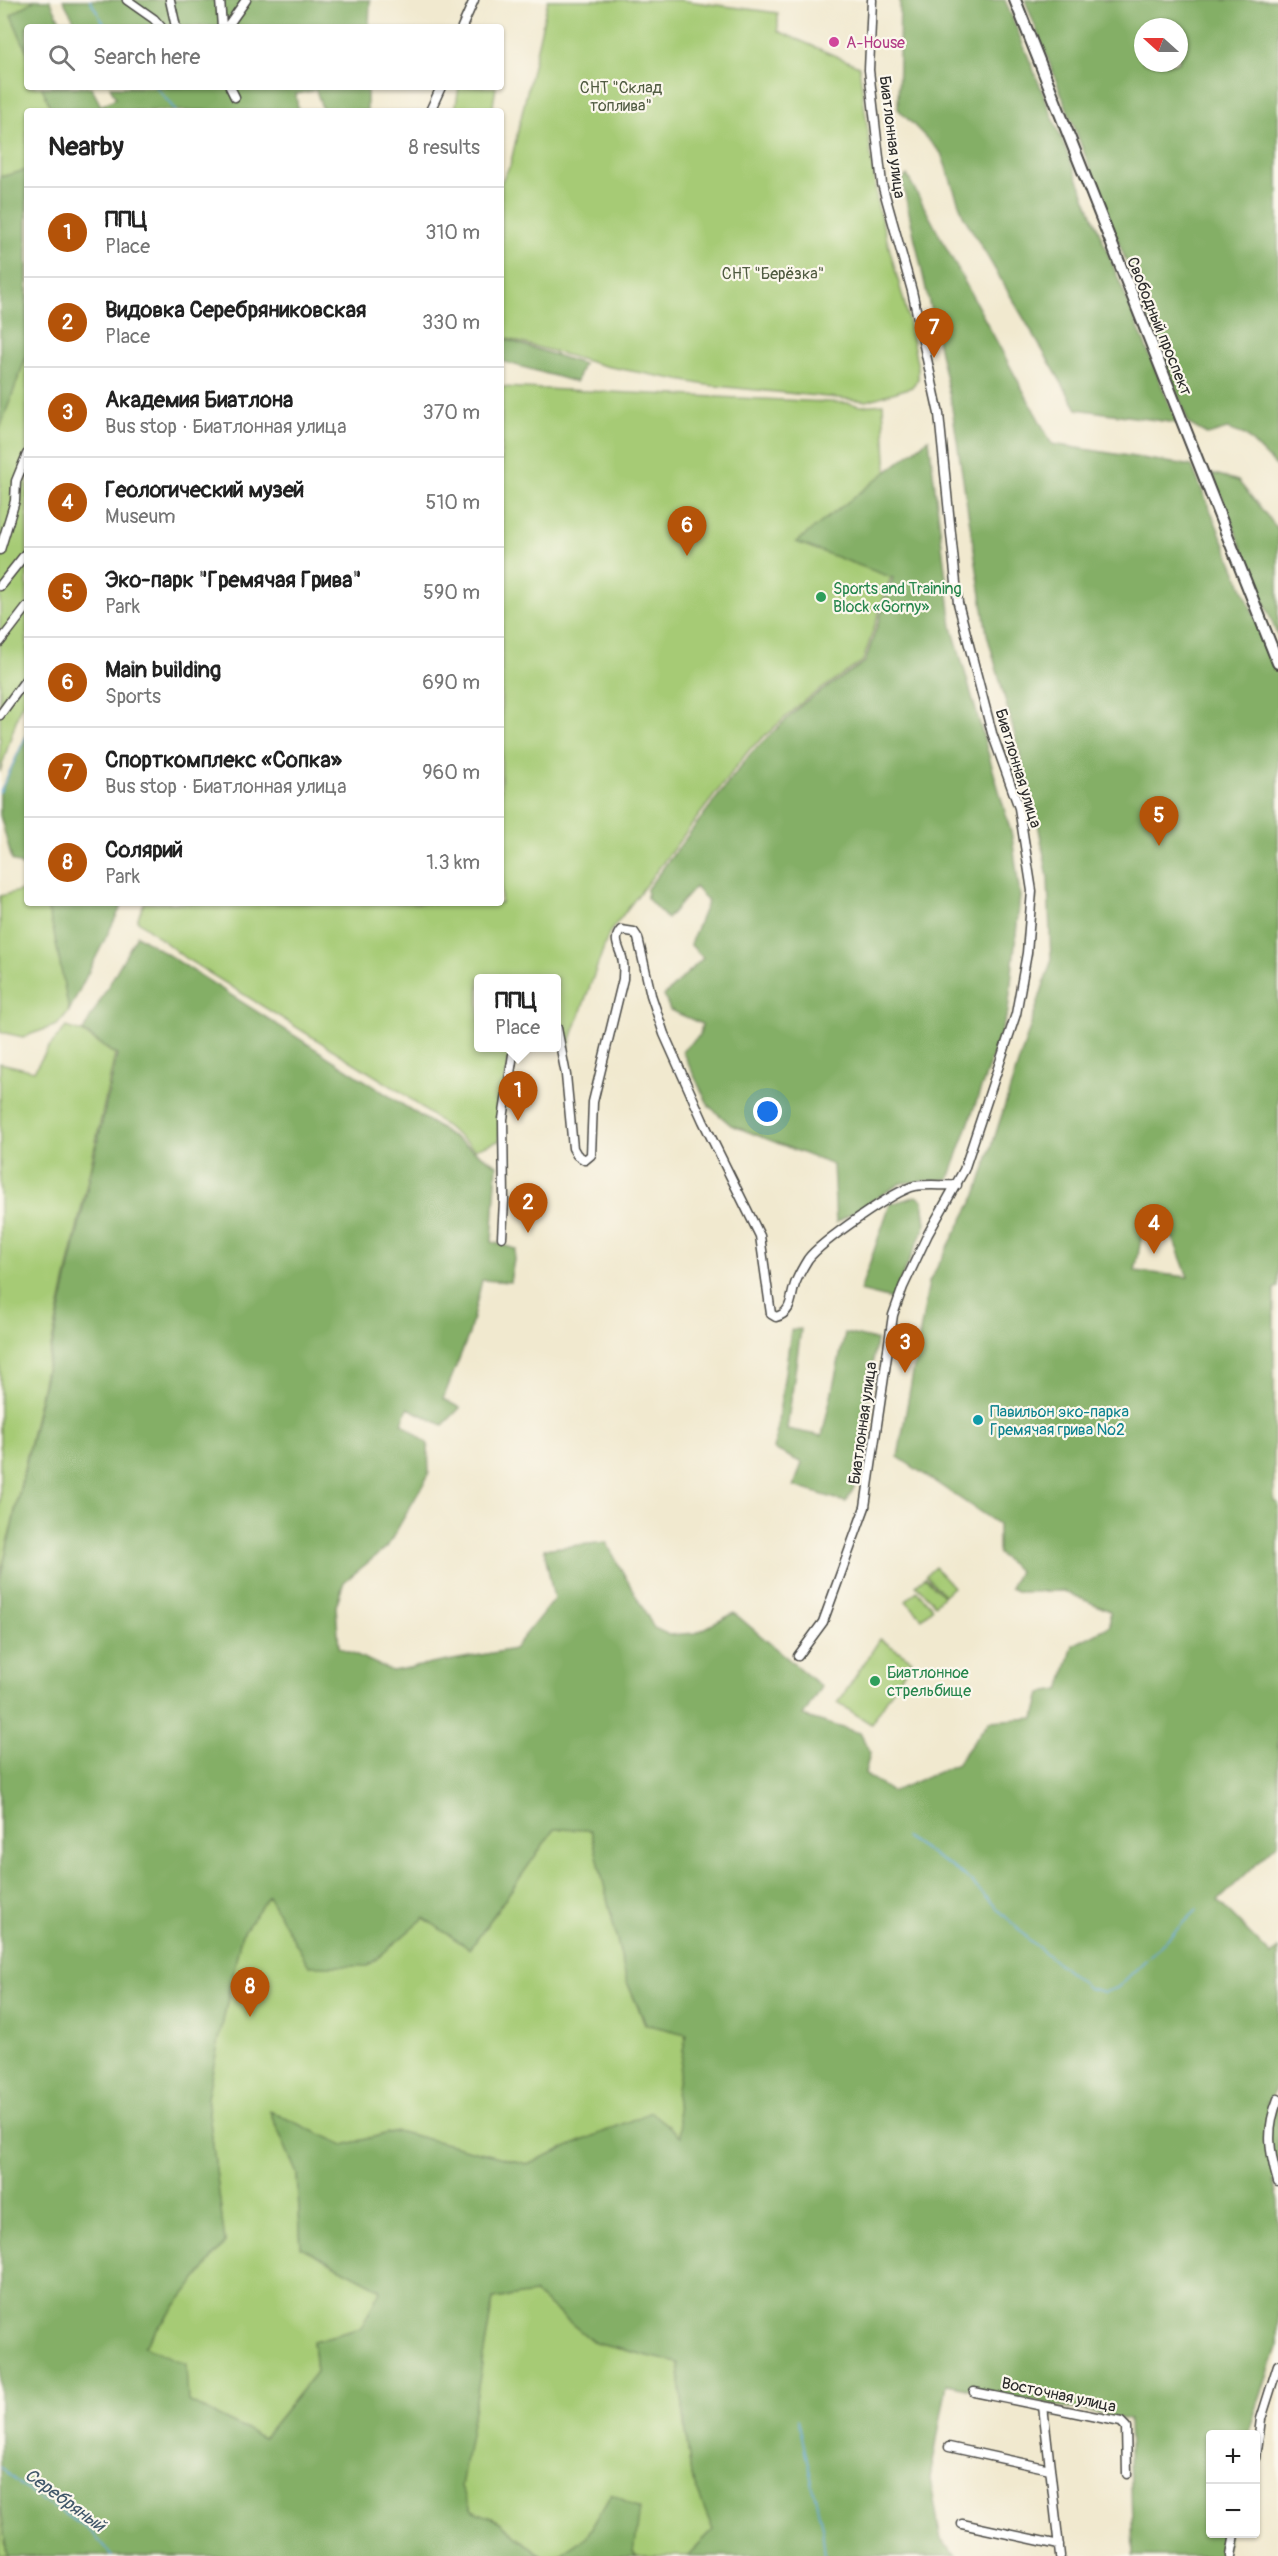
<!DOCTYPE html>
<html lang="en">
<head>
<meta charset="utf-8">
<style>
  :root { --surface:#fff; --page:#f2f2f2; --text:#222; --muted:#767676; --line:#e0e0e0; --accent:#b45309 }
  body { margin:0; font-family:Pangolin,sans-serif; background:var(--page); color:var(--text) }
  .controls { position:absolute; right:18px; bottom:18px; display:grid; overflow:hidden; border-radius:6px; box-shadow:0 2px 4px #0004 }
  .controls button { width:54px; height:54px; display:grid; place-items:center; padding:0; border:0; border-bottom:2px solid var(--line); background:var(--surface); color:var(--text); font:30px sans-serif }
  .compass { position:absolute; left:1134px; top:18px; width:54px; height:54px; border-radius:50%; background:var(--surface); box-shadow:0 2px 4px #0004; rotate:291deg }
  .you { position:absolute; left:768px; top:1112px; width:21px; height:21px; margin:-15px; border:4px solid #fff; border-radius:50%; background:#1a73e8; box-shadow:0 0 0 9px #1a73e833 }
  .badge { display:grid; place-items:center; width:39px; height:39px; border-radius:50%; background:var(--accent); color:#fff; font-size:20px; font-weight:700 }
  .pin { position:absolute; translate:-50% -50px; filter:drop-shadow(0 2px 3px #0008) }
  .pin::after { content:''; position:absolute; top:32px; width:21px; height:18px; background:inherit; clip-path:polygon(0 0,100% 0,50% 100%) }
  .popup { position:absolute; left:474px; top:974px; width:87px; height:78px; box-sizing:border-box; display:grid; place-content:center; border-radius:6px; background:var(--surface); filter:drop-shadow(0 2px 4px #0005); font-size:20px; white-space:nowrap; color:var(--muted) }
  .popup b { font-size:22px; color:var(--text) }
  .popup::after { content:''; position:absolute; left:50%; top:100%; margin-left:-12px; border:12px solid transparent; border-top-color:var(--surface) }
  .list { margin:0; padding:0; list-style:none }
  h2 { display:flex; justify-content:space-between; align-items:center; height:78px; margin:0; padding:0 24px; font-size:26px }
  h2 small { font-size:20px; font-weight:400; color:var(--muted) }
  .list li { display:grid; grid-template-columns:39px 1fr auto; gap:18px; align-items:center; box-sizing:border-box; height:90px; padding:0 24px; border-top:2px solid var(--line) }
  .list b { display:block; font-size:22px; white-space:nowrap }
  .list p { margin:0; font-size:20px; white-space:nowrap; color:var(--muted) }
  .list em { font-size:20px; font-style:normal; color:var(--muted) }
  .icon { flex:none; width:33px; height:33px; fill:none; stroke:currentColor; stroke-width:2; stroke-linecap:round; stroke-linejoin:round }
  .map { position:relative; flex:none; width:1278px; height:2556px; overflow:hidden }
  .search { position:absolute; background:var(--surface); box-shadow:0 2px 4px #0004; left:24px; top:24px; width:480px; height:66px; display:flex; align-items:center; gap:15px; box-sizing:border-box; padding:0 21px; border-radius:6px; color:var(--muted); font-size:22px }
  .panel { position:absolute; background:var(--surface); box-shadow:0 2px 4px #0004; left:24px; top:108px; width:480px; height:798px; border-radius:6px }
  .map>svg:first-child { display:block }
  .green { fill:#a6cb75; stroke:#687b50; stroke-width:1.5 }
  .forest { fill:#84af66; stroke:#586d48; stroke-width:1.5; fill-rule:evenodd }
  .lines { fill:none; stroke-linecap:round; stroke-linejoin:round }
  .stream { stroke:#68aadc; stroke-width:1.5 }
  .minor-casing { stroke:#494844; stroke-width:11 }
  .major-casing { stroke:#494844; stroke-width:14 }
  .minor { stroke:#fff; stroke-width:8 }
  .major { stroke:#fff; stroke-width:10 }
  .hotel-dot { fill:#d1479c; stroke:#fbf7ec; stroke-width:2 }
  .leisure-dot { fill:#2e9e5b; stroke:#fbf7ec; stroke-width:2 }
  .culture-dot { fill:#0f9aa8; stroke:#fbf7ec; stroke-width:2 }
  .labels { text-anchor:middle; stroke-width:4.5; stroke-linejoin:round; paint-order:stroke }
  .hotel-label { font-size:16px; fill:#b23c85; stroke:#fbf7ec; text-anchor:start }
  .park-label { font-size:16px; fill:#505b41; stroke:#fbf7ec }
  .street-label { font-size:16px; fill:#2b2b2b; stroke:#fbf7ec }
  .leisure-label { font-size:16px; fill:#27864d; stroke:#fbf7ec; text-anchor:start }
  .culture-label { font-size:16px; fill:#0d838f; stroke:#fbf7ec; text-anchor:start }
  .water-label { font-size:18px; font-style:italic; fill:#405769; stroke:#fbf7ec }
</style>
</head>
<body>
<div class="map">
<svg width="1278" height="2556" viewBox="0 0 1278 2556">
  <rect width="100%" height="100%" fill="#fbf7ec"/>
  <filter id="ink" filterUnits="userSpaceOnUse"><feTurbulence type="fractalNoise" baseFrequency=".0167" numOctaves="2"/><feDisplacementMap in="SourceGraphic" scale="12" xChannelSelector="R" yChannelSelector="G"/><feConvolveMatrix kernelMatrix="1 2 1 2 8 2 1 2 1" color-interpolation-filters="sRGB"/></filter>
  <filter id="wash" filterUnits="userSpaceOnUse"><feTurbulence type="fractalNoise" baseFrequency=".008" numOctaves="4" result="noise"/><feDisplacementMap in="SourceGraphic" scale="24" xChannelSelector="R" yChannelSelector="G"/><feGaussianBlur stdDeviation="1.35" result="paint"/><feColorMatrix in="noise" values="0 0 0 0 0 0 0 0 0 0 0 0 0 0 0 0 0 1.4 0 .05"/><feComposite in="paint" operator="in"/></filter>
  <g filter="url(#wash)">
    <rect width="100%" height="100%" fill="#f1e9cf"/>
    <path class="green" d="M0,0H35L11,15L27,52V87H42L52,111H27V170L0,177Z
      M548,0H679L778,13V31L859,66L878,207L906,309L918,368V379L912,387L867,401L706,385L605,366L501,337V182L510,166Z
      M459,87H496L492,111H455Z
      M27,354V698L20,708L0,772V428Z
      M501,387L848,403L861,406L883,404L892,574L863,661L805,700L749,750L609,933L566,1053L557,1008V978H479V1048H511L505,1080L499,1141L475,1149L401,1092L185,958L137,920L144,903H501Z
      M27,889V903H46L54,932L69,1011L57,1025L23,1037L0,1032V896Z
      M66,1027L82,1032L115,1055L0,1578V1063L34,1071L49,1047Z
      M935,1567L953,1587L944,1595L926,1575Z
      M925,1577L943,1596L935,1604L916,1585Z
      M917,1591L933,1608L922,1618L906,1601Z
      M880,1639L912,1660L871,1724L838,1703Z
      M554,1829H591L627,1982L645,2024L686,2034L676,2095L681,2137L651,2112L527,2164L396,2131L344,2145L270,2112L297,2174L301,2247L381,2289L361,2328L313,2341L316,2372L263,2438L187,2401L144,2346L225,2243L207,2097L241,1936L268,1895L368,1966L424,1918L470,1949Z
      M534,2293L595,2343L678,2363L691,2475L713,2530L687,2556H636L611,2494L587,2536L558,2556H545L537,2553L500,2522L472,2510L461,2487V2483L493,2299Z
      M0,2499L7,2556H0Z"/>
    <path class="forest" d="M35,0H50L63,27H27V52L11,15Z
      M63,0H370L369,27H78Z
      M900,0H1005L1177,423L1077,409L963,215L941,153L898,109Z
      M1025,0H1278V468L1245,435L1227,429L1208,435L1189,424ZM1143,27H1179V63H1143Z
      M42,87H91L101,106L116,98L110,87H367V111H323L316,90L296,94L298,111H52Z
      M27,170V354L0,428V177Z
      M907,175L1052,444L1192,466L1278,673V1287L1274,1289V1501L1278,1503V1843L1218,1901L1271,1955L1278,1949V2084L1267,2104L1278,2105V2181H1273L1278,2201V2344L1248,2434H1210V2534H1229L1224,2556H1133L1129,2420L947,2384L930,2478L941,2540L957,2556H687L713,2530L691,2475L678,2363L595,2343L534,2293L493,2299L461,2487L472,2510L500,2522L537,2553L545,2556H7L0,2499V1580L117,1055L83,1031L137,935L497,1165L492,1242L516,1249L510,1282L482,1280L469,1334L443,1399L460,1408L443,1425L408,1408L402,1423L428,1444L429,1474L387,1547L344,1582L336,1606L339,1647L392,1671L514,1649L554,1599L544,1549L606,1542L654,1628L669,1635L696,1633L734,1613L821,1687L803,1716L860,1733L870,1752L865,1774L892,1792L957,1764L989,1721L1035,1718L1041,1693L1060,1690L1073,1645L1110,1626V1611L1064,1591L1019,1592L1010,1588L1019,1571L998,1554V1524L898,1457L929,1282L976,1195L1051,962L1048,878L1036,812L987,634L951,402L902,181ZM1142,1234L1173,1238L1188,1277L1135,1271ZM554,1829L591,1830L627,1982L646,2024L686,2034L676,2095L681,2136L651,2112L527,2164L396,2131L344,2145L270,2111L297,2174L301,2247L381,2289L361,2328L313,2341L316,2372L263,2438L188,2401L186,2364L144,2346L225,2243L207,2097L241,1936L268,1896L309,1966H368L424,1918L470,1949Z
      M501,338L583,364L576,382L501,361Z
      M929,439L952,627L1012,836L1020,896L1008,1012L949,1179L901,1183L836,1223L833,1165L731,1125L709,1106L682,1051L700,1035L702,1024L670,1010L664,996L703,958L690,944L708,901L695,887L667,919L647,898V889L751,753L804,703L865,662L893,578L796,542Z
      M1212,473L1238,481L1278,529V637Z
      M27,734V876L24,867L12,860L0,815V792Z
      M46,903H123L69,1011L54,932Z
      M917,1196L923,1201L926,1224L892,1299L860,1291L890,1204Z
      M801,1329L787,1429L822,1436L845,1333L876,1340L856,1484L846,1502L794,1486L802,1463L774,1449L791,1330Z
      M611,2494L640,2508L634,2553L636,2556H558L587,2536Z"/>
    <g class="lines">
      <path class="stream" d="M90,0L106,27
        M156,87L176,111
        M0,792L27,734
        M905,1837L965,1876L1028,1939L1088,1988L1105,1992L1117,1988L1197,1910
        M798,2419L822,2527L825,2556
        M0,2467C13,2479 28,2492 44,2502C71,2518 94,2529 112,2556"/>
    </g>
  </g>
  <g filter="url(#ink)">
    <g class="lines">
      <g class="minor-casing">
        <path id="minor" d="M127,0L154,19L161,27
          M170,0L176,27
          M220,0L222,27
          M227,27L246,0
          M462,27L474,0
          M230,87L235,97
          M430,111L441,87
          M0,550L15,501L16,481L27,454
          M0,586L27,552
          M0,642L27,607
          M0,715L27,678
          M557,1028L566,1075L573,1148L577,1155L585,1160L591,1155L593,1102L623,979C623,974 624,968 623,963C622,950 611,941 621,930L634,932L638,938L651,995L664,1034L703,1121L760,1236L771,1314L776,1317C793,1312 790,1298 795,1284C798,1276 803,1267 808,1259C821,1242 895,1190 915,1186C928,1184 944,1186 957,1185
          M502,1237L504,1201L503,1119L514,1048
          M798,1656L823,1622L865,1507L893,1315L903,1287L928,1234L964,1170L1016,1014L1027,953L1032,891L1019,808L992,733L958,603L939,414L912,291L882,184L869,70L872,0
          M1278,2099C1266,2129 1269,2151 1278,2182
          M974,2392L1121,2422L1126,2427L1127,2474
          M1043,2406L1060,2556
          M949,2447L1050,2469
          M1256,2458L1261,2419L1278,2365
          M962,2524L1059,2545
          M1231,2556L1235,2534"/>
      </g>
      <g class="major-casing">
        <path id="major" d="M1015,0L1278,663"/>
      </g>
      <use href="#minor" class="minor"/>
      <use href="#major" class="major"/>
    </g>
  </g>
  <circle class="hotel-dot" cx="834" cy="42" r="6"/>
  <g class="leisure-dot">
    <circle cx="821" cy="597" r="6"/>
    <circle cx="875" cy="1681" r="6"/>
  </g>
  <circle class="culture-dot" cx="978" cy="1420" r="6"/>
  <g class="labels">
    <g class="hotel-label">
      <text x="846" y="48">A-House</text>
    </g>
    <g class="park-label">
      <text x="621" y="93">СНТ "Склад<tspan x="621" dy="18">топлива"</tspan></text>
      <text x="773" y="279">СНТ "Берёзка"</text>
    </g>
    <g class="street-label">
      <text transform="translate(893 137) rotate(83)" y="6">Биатлонная улица</text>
      <text transform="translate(1160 326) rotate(68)" y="6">Свободный проспект</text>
      <text transform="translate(1019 768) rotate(73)" y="6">Биатлонная улица</text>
      <text transform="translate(862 1423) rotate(-82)" y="6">Биатлонная улица</text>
      <text transform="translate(1059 2394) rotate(12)" y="6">Восточная улица</text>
    </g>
    <g class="leisure-label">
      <text x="833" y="594">Sports and Training<tspan x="833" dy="18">Block «Gorny»</tspan></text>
      <text x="887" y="1678">Биатлонное<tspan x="887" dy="18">стрельбище</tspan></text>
    </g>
    <g class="culture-label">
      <text x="990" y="1417">Павильон эко-парка<tspan x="990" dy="18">Гремячая грива №2</tspan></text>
    </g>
    <g class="water-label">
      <text transform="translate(65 2500) rotate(36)" y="6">Серебряный</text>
    </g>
  </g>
</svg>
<div class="controls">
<button>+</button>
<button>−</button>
</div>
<svg class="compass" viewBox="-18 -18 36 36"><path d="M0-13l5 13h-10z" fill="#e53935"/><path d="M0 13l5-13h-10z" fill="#767676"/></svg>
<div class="you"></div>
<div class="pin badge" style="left:518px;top:1121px">1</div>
<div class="popup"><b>ППЦ</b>Place</div>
<div class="pin badge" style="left:528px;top:1233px">2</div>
<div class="pin badge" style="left:905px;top:1373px">3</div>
<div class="pin badge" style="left:1154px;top:1254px">4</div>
<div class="pin badge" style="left:1159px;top:846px">5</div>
<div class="pin badge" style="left:687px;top:556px">6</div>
<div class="pin badge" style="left:934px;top:358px">7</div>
<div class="pin badge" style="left:250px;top:2017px">8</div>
<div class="search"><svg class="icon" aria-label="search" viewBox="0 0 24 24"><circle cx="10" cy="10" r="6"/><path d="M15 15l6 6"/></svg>Search here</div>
<section class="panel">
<h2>Nearby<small>8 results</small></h2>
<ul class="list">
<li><span class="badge">1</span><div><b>ППЦ</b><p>Place</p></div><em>310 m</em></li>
<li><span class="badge">2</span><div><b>Видовка Серебряниковская</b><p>Place</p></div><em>330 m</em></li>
<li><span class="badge">3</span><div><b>Академия Биатлона</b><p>Bus stop · Биатлонная улица</p></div><em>370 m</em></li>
<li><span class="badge">4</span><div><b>Геологический музей</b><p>Museum</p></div><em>510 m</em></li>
<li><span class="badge">5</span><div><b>Эко-парк &quot;Гремячая Грива&quot;</b><p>Park</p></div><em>590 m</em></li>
<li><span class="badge">6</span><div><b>Main building</b><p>Sports</p></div><em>690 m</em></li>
<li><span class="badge">7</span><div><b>Спорткомплекс «Сопка»</b><p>Bus stop · Биатлонная улица</p></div><em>960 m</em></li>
<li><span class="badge">8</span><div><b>Солярий</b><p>Park</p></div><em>1.3 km</em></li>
</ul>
</section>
</div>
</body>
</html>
